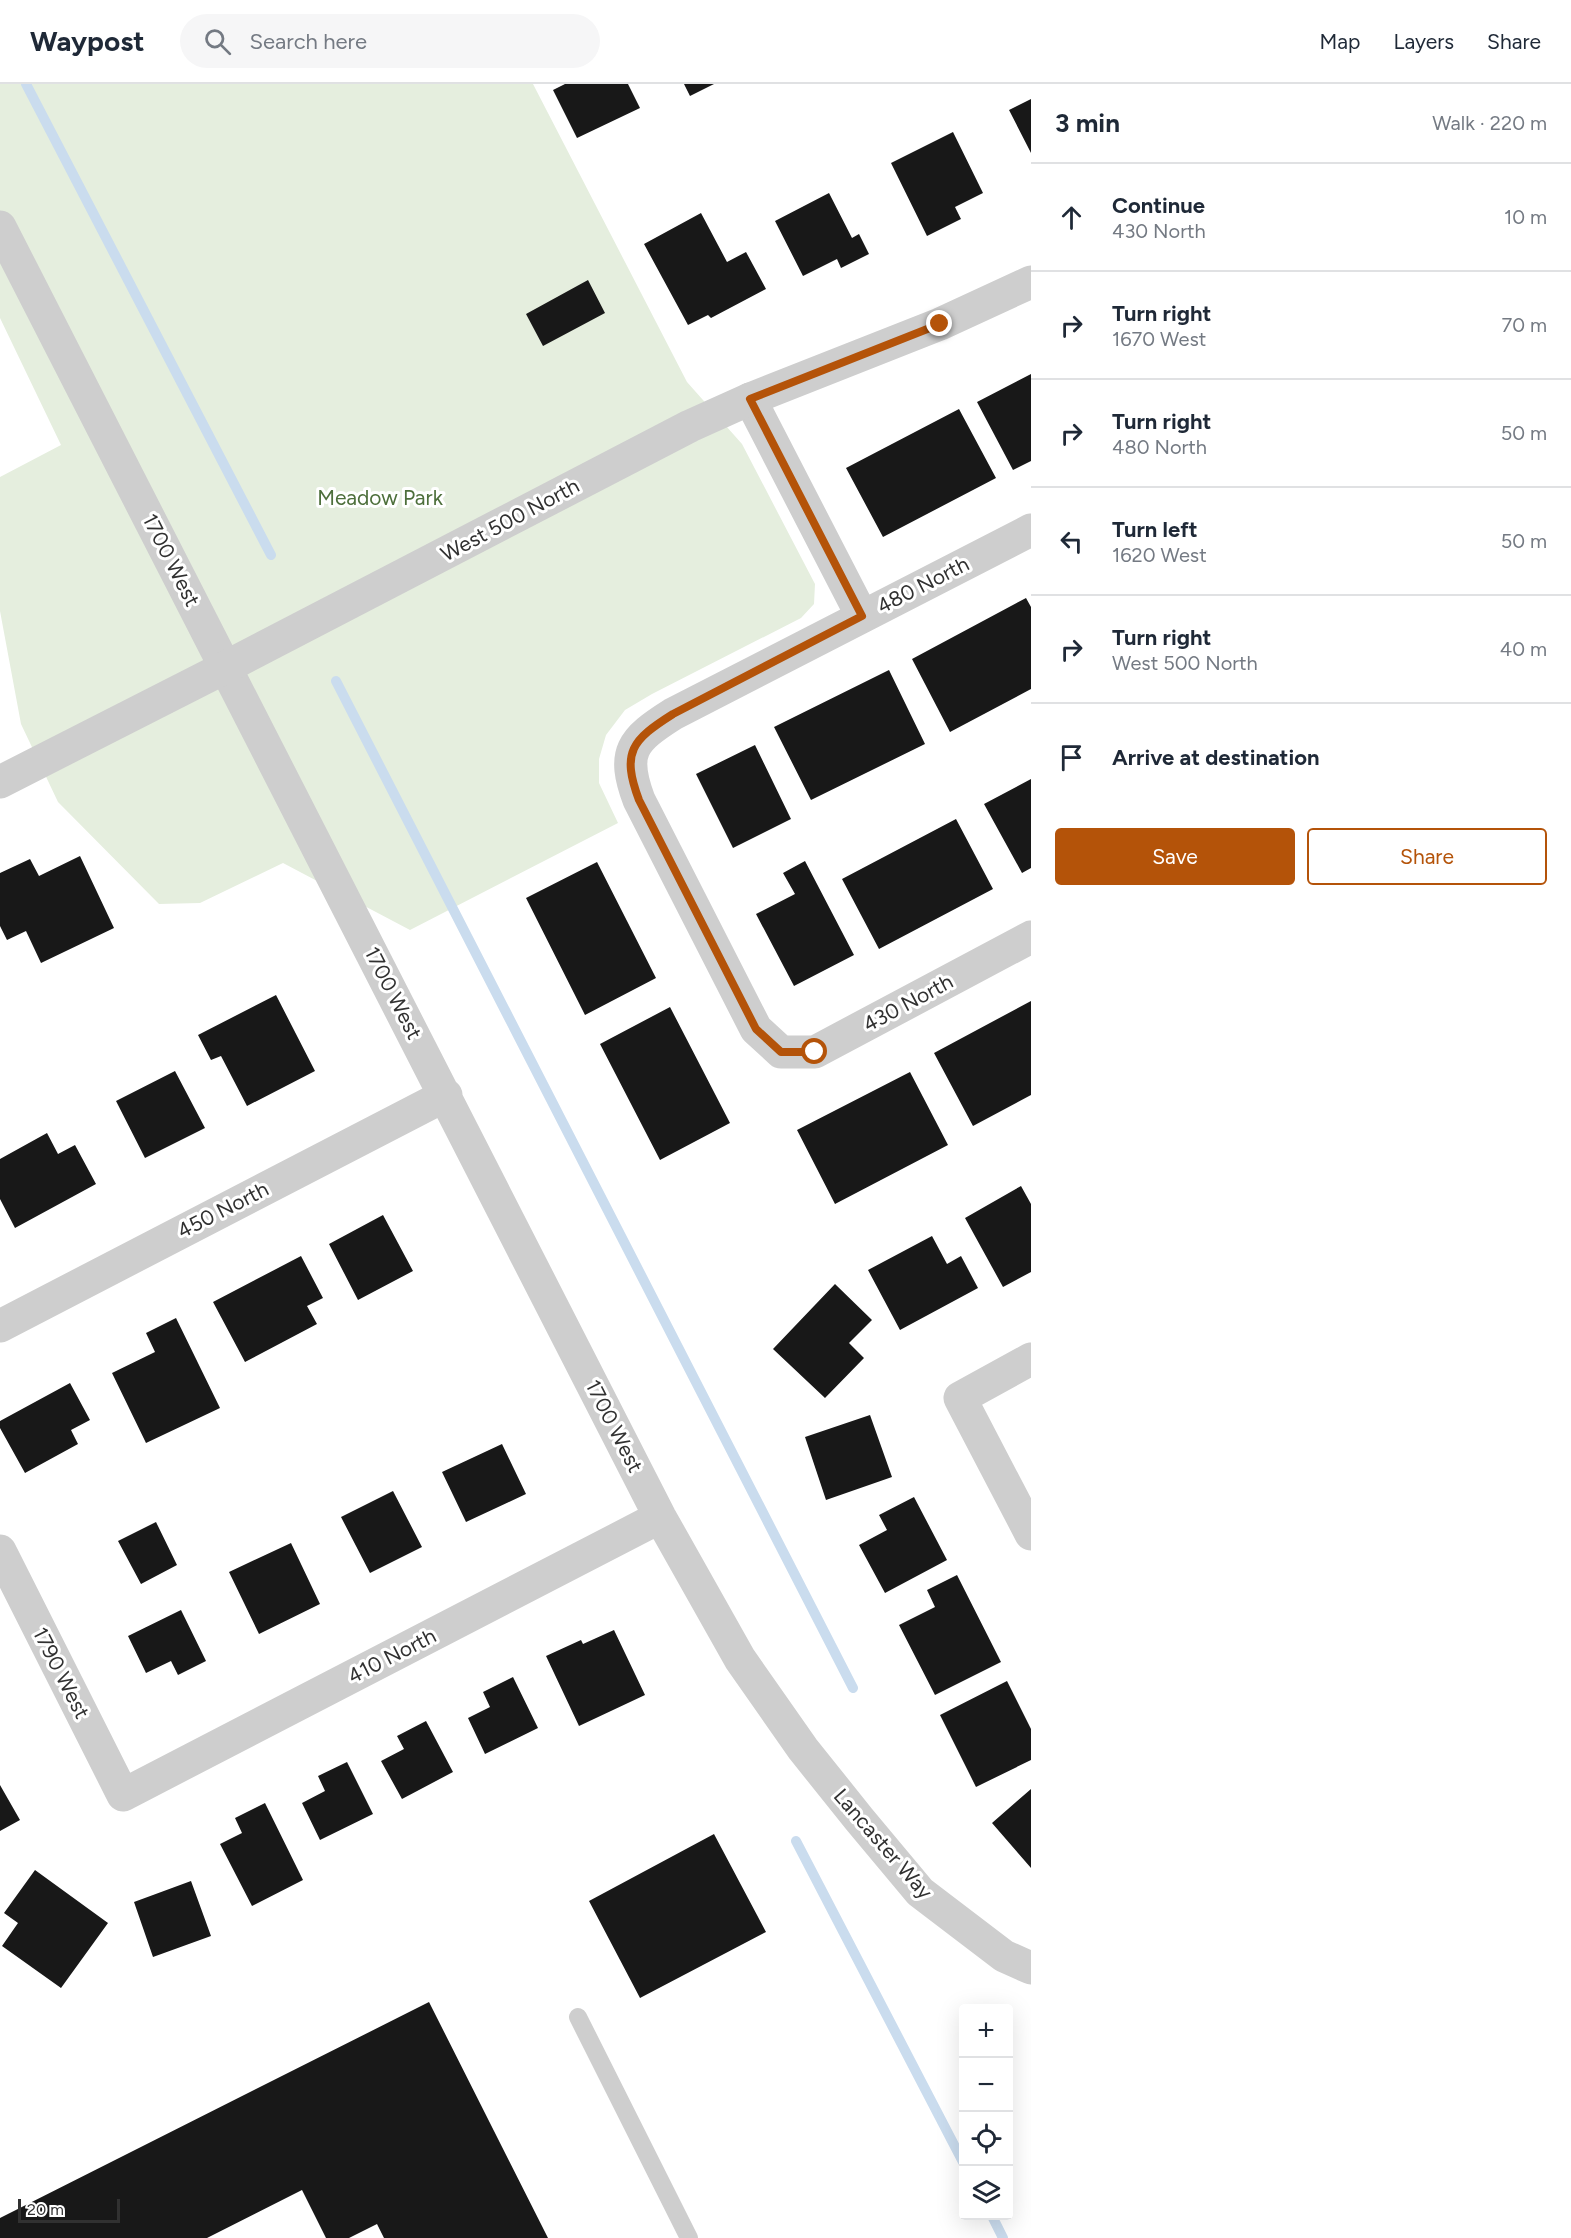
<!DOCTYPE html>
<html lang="en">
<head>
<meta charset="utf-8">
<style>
  :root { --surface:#fff; --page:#f6f6f7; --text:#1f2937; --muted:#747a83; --line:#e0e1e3; --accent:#b45309 }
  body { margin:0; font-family:Figtree,sans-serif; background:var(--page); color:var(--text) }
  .controls { position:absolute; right:18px; bottom:18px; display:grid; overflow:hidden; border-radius:6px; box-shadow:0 6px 24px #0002 }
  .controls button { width:54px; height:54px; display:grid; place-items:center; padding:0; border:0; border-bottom:2px solid var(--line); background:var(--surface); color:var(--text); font:30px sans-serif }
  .scale { position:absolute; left:18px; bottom:15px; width:102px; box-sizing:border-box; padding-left:6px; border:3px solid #313131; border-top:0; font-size:16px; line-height:21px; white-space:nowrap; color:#313131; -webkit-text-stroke:4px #fff; paint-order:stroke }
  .stop { position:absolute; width:18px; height:18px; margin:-14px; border:4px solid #b45309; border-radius:50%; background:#fff }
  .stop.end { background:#b45309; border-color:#fff; box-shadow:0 2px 6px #0008 }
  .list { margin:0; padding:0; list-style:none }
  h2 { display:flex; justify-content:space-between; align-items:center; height:78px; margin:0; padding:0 24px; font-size:26px }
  h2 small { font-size:20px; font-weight:400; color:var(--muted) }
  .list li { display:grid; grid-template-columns:39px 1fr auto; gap:18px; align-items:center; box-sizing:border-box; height:108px; padding:0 24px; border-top:2px solid var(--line) }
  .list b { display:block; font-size:22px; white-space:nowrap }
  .list p { margin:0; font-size:20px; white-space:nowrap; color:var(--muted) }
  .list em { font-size:20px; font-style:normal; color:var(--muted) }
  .actions { display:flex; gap:12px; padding:18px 24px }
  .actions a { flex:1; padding:14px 0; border:2px solid var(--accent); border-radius:6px; text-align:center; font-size:21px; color:var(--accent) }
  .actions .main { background:var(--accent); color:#fff }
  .icon { flex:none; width:33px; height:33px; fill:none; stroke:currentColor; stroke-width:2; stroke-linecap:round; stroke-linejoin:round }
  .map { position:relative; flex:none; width:1031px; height:2154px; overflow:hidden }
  header { display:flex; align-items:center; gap:36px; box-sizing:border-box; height:84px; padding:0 30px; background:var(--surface); border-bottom:2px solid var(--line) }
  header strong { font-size:28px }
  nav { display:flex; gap:33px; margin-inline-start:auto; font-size:21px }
  .search { width:420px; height:54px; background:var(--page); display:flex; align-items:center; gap:15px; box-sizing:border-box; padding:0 21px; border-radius:33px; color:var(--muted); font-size:22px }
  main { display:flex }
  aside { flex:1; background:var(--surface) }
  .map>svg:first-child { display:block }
  .green { fill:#e5eede }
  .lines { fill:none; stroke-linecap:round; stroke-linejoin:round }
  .stream { stroke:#cadcee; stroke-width:10 }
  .building { fill:#181818 }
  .service { stroke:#cecece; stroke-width:18 }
  .minor { stroke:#cecece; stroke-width:33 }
  .tertiary { stroke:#cecece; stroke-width:33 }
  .route { stroke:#b45309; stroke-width:8 }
  .labels { text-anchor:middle; stroke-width:6; stroke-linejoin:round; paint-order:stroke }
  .park-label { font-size:21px; fill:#4d6f3b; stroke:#fff }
  .street-label { font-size:21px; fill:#313131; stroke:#fff }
</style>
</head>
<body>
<header>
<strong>Waypost</strong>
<div class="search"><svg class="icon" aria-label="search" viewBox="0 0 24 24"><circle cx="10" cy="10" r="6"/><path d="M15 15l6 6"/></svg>Search here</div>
<nav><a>Map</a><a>Layers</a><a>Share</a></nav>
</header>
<main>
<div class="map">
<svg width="1031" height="2154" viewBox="0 0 1031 2154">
  <rect width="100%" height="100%" fill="#fff"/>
  <path class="green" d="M0,0H533L687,298L742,360L815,500L814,520L801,534L652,610L625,626L606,651L599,675V699L618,739L410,846L283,779L200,819L159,820L58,718L21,640L0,527V393L61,361L0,234Z"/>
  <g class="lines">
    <path class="stream" d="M26,0L271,471
      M336,597L853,1604
      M796,1757L963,2078
      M992,2132L1003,2154"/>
  </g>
  <path class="building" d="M565,0H628L640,24L577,54L553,6Z
    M684,0H714L690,12Z
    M1031,15V69L1009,26Z
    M953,48L983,109L955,123L961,135L927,152L891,79Z
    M829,109L852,154L859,150L869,170L841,184L837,175L803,192L775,137Z
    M701,129L727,178L746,168L766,205L711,234L708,231L688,241L644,160Z
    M588,196L605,229L543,262L526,230Z
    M1031,290V377L1013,386L977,318Z
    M959,325L996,394L883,453L846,384Z
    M1026,514L1031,523V605L950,648L912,575Z
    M889,586L925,660L811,716L774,643Z
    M755,661L791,735L733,764L696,690Z
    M1031,695V784L1022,789L984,720Z
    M956,735L993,805L879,865L842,795Z
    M80,772L114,844L41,879L26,847L7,856L0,842V789L30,775L39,792Z
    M805,777L854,871L794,902L756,830L795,810L783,789Z
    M597,778L656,894L585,931L526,814Z
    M276,911L315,987L247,1022L221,972L211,976L198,951Z
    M1031,917V1011L973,1042L934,969Z
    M670,923L730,1039L660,1076L600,960Z
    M175,987L205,1044L145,1074L116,1017Z
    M910,988L948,1061L835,1120L797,1046Z
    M47,1049L58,1070L75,1061L96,1100L15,1144L0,1115V1075Z
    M1021,1102L1031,1120V1188L1003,1203L965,1134Z
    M383,1131L413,1187L358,1216L329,1160Z
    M932,1152L947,1180L961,1172L978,1204L900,1246L868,1186Z
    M301,1172L323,1214L307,1222L317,1240L245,1278L213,1218Z
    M835,1200L872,1236L849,1259L864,1274L825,1314L773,1265Z
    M176,1234L220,1324L146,1359L112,1289L155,1268L146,1249Z
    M70,1299L90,1336L71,1346L78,1360L25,1389L0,1344V1337Z
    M870,1331L892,1393L826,1416L805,1353Z
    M502,1360L526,1410L466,1438L442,1388Z
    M393,1407L422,1463L370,1489L341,1433Z
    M914,1413L947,1476L885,1509L859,1461L887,1446L879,1431Z
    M156,1438L177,1481L141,1500L118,1457Z
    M291,1459L320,1520L259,1550L229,1488Z
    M957,1491L1001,1578L935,1611L899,1541L935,1523L927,1506Z
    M181,1526L206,1577L178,1591L171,1577L146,1589L128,1552Z
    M614,1546L645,1611L579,1642L546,1572L581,1556L583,1560Z
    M513,1593L538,1644L485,1670L468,1634L490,1623L483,1608Z
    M1007,1597L1031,1645V1676L976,1703L940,1631Z
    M426,1637L453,1688L402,1715L381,1677L404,1665L397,1652Z
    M347,1678L373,1730L320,1756L302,1719L325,1707L318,1692Z
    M0,1701L20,1736L0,1747Z
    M1031,1705V1784L992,1739Z
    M265,1719L303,1796L252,1822L220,1760L242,1749L235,1734Z
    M714,1750L766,1848L640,1914L589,1817Z
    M35,1786L108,1839L61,1904L2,1862L18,1839L4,1829Z
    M191,1797L211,1852L153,1873L134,1818Z
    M429,1918L548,2154H384L377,2140L349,2154H326L302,2106L207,2154H0V2134Z"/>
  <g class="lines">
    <path class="service" d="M578,1933L689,2154"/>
    <path class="minor" d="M0,143L660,1433L740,1575L803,1665L859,1735L920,1808L1004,1872L1031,1884
      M750,315L862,532
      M1031,446L673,630C632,656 621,668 639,716L756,945L781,968H815L1031,853
      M0,1242L446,1011
      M1031,1275L960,1314L1031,1450
      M0,1467L123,1711L660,1433"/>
    <path class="tertiary" d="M0,698L226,583L690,342L750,315L940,240L1031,198"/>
  </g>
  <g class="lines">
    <path class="route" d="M815,968H781L756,945L639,716C621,668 632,656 673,630L862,532L750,315L940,240"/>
  </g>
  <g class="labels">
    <g class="park-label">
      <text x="380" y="421">Meadow Park</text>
    </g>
    <g class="street-label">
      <text transform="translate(510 436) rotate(-28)" y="7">West 500 North</text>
      <text transform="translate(171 476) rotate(63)" y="7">1700 West</text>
      <text transform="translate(923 501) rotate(-27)" y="7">480 North</text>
      <text transform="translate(393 909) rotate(63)" y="7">1700 West</text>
      <text transform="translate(908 919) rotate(-28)" y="7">430 North</text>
      <text transform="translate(223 1126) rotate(-27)" y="7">450 North</text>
      <text transform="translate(614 1342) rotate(63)" y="7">1700 West</text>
      <text transform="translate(392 1572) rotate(-27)" y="7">410 North</text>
      <text transform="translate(61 1589) rotate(63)" y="7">1790 West</text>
      <text transform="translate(883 1760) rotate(49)" y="7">Lancaster Way</text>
    </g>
  </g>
</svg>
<div class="controls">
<button>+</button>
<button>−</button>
<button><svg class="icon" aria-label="locate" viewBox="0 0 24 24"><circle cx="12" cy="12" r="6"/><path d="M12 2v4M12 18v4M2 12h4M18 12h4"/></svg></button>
<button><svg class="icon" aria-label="layers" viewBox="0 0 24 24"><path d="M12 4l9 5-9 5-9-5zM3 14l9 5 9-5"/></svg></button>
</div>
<div class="scale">20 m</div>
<div class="stop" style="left:815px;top:968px"></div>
<div class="stop end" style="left:940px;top:240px"></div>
</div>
<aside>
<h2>3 min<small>Walk · 220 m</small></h2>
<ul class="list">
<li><svg class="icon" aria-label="ahead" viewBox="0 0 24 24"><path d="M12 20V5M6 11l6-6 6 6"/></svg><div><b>Continue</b><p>430 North</p></div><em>10 m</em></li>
<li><svg class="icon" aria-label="right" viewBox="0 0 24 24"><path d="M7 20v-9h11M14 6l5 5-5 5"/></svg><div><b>Turn right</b><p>1670 West</p></div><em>70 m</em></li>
<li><svg class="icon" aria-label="right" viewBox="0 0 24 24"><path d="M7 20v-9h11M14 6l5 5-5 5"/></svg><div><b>Turn right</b><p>480 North</p></div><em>50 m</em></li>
<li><svg class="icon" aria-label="left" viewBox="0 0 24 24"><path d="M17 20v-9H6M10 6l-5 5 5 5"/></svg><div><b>Turn left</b><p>1620 West</p></div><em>50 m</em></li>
<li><svg class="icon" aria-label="right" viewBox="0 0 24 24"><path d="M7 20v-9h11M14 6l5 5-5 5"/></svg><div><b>Turn right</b><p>West 500 North</p></div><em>40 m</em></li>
<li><svg class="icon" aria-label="arrive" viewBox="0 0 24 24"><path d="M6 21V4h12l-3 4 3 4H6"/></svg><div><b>Arrive at destination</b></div></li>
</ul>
<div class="actions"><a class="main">Save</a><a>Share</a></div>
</aside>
</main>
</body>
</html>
